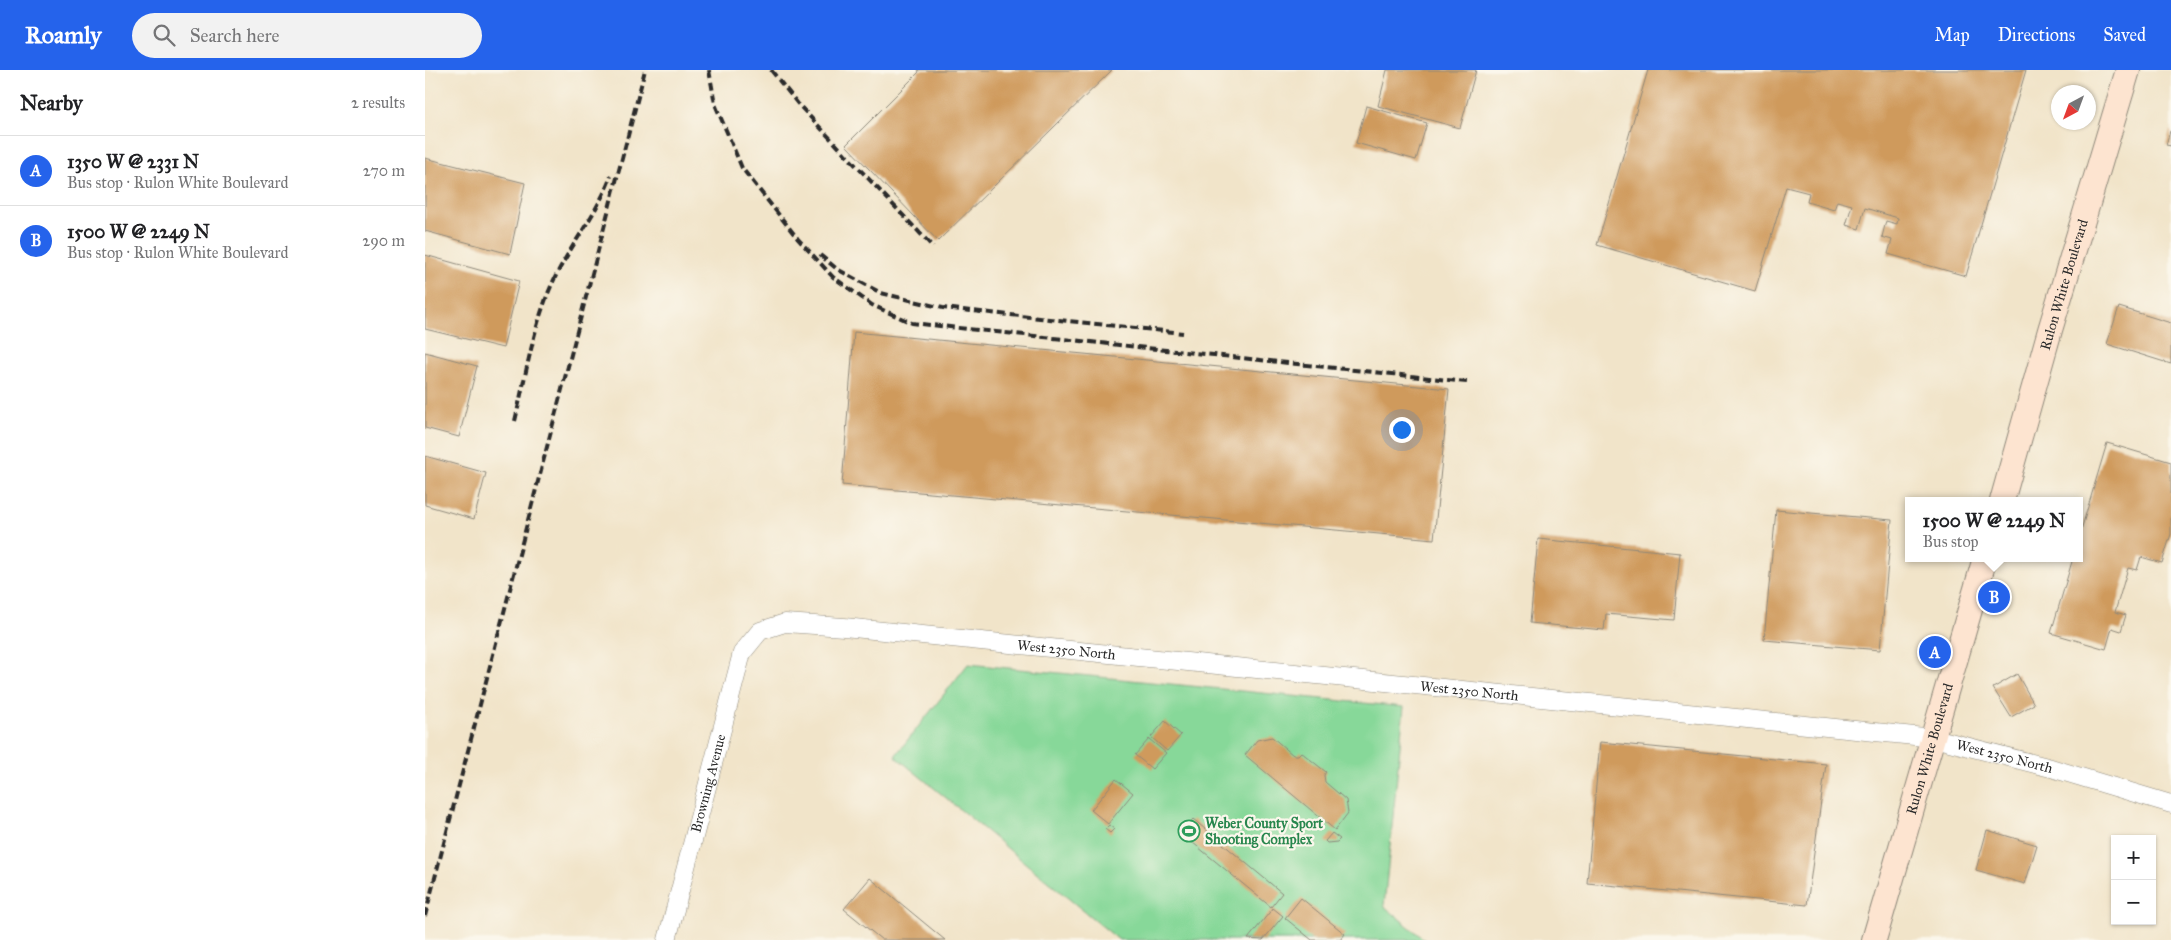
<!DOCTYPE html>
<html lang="en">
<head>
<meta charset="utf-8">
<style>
  :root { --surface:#fff; --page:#f2f2f2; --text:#202124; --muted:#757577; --line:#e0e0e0; --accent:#2563eb }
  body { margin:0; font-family:"IM FELL Great Primer",serif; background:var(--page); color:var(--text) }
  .controls { position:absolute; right:15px; bottom:15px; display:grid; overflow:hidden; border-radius:0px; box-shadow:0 1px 4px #0004 }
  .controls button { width:45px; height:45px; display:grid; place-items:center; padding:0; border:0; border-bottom:1px solid var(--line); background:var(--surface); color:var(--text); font:25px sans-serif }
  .compass { position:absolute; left:1626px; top:15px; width:45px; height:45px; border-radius:50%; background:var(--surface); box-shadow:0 1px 4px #0004; rotate:221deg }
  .you { position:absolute; left:976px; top:359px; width:18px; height:18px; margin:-12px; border:4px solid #fff; border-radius:50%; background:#1a73e8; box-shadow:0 0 0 8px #1a73e833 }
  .badge { display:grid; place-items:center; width:32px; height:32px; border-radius:50%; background:var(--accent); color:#fff; font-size:16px; font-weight:700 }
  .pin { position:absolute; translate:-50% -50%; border:2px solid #fff; box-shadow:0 1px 5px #0006 }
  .popup { position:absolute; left:1480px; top:427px; width:178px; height:65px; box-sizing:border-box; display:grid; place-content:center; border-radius:0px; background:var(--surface); filter:drop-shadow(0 1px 4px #0005); font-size:16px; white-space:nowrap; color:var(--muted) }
  .popup b { font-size:19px; color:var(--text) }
  .popup::after { content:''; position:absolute; left:50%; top:100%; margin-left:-10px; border:10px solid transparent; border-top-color:var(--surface) }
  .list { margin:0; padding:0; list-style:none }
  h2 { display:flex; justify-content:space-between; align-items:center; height:65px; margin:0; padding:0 20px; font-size:21px }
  h2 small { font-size:16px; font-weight:400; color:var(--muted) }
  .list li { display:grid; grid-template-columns:32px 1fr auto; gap:15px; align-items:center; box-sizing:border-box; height:70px; padding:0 20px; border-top:1px solid var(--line) }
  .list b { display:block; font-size:19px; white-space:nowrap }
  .list p { margin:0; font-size:16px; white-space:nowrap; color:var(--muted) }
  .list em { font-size:16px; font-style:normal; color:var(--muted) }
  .icon { flex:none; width:28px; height:28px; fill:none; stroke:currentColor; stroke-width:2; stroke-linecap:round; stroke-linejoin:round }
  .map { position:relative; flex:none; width:1746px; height:870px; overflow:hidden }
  header { display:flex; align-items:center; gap:30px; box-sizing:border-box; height:70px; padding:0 25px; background:var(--accent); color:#fff }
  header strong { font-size:24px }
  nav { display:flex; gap:28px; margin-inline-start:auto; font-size:18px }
  .search { width:350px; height:45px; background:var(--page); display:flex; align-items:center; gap:12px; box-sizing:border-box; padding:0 18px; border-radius:28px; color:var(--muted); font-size:19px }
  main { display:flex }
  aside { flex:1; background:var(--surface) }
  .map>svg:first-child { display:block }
  .green { fill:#87d899; stroke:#598262 }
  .building { fill:#cf9a5b }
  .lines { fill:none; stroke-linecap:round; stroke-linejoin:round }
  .street-casing { stroke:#8e887a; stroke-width:19 }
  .secondary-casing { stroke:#8e887a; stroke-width:26 }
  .street { stroke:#fff; stroke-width:18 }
  .secondary { stroke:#fde4d0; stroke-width:24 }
  .rail { stroke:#2b2b2b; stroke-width:4; stroke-dasharray:8 4; stroke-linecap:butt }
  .labels { text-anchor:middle; stroke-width:4.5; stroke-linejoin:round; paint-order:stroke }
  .street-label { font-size:14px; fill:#2b2b2b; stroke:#fbf7ec }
  .leisure-label { font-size:14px; font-weight:bold; fill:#27864d; stroke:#fbf7ec; text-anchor:start }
</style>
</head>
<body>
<header>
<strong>Roamly</strong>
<div class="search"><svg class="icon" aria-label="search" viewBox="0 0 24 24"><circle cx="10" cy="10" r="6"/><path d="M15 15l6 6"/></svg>Search here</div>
<nav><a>Map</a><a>Directions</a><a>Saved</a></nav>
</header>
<main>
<aside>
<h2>Nearby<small>2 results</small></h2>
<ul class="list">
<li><span class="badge">A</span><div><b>1350 W @ 2331 N</b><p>Bus stop · Rulon White Boulevard</p></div><em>270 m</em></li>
<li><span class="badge">B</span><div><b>1500 W @ 2249 N</b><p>Bus stop · Rulon White Boulevard</p></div><em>290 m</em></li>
</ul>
</aside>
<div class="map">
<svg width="1746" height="870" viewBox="0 0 1746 870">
  <rect width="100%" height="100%" fill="#fbf7ec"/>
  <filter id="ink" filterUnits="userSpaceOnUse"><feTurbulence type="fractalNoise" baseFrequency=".02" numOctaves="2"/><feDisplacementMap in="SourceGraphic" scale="10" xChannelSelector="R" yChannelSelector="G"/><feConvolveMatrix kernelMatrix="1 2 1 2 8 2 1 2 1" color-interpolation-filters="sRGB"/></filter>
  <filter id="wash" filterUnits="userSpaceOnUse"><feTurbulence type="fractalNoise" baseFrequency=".0096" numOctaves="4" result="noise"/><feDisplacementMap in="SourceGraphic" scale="20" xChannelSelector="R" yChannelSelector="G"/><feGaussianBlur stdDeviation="1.12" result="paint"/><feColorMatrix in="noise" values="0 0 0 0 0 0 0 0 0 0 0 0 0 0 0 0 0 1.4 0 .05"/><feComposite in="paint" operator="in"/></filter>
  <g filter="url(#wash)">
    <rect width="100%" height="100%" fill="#f1e4c9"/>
    <path class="green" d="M543,594L979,637L959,836L1000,870H694L470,686Z"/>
    <g id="blocks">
      <path class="building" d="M493,0H687L513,171L421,75L494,2Z
        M962,0H1051L1035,58L953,36Z
        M1223,0H1601L1541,206L1463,184L1467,170L1457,167L1461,151L1472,154L1473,148L1440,138L1434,159L1421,155L1427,135L1412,131L1409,140L1382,132L1384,123L1361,117L1330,221L1172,175Z
        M941,36L1002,53L991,90L931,73Z
        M1745,61H1746V76L1741,75Z
        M0,88L100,113L85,184L0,161Z
        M0,185L94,211L78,278L0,259Z
        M1694,237L1746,253V294L1682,274Z
        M429,262L1024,319L1009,469L417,415Z
        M0,282L52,296L34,367L0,358Z
        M1682,373L1746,392V464L1737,493L1716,487L1712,500L1703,498L1690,542L1701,545L1696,561L1687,558L1681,579L1626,563L1648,488H1654V467Z
        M0,386L61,403L49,449L0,435Z
        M1351,440L1467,450L1455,580L1339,570Z
        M1113,469L1255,483L1249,550L1181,544L1179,560L1105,553Z
        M1592,604L1609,634L1586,647L1568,618Z
        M740,651L756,665L742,681L726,667Z
        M847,667L868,685H873L876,682L901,702L899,705L900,712L921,730L923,743L910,760L820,685L832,670Z
        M724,669L741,683L727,699L710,685Z
        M1175,672L1401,694L1382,835L1162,813Z
        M691,709L708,723L683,754L666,740Z
        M768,749L857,823L846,837L756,763Z
        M684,755L689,759L685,763L680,759Z
        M1562,760L1612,775L1600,814L1551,800Z
        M907,763L915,769L912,772L902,773L900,771Z
        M445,808L520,870H457L419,839Z
        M876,828L920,864L915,870H887L860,848Z
        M848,838L858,846L838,870L823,869Z"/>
    </g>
  </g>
  <g filter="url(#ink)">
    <use href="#blocks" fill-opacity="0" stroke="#8e887a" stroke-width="1"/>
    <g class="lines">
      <g class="street-casing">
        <g id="street">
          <path id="s1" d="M242,870L317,583L335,561L360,553L419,557L1509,668L1626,698L1746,734"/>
        </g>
      </g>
      <g class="secondary-casing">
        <g id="secondary">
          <path id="s2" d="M1577,431L1625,260L1703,0"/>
          <path id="s3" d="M1449,870L1560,488"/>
        </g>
      </g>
      <use href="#street" class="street"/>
      <use href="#secondary" class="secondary"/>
      <path class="rail" d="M284,0L290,34L317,98L373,169L408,207L447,235L487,253L1042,312
        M346,0L373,34L508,177
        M395,185L412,199L456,223L518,238L758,263
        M90,351C101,305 108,257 127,214C144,176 172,145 186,106
        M0,846L220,0"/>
    </g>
  </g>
  <defs>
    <g id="stadium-ring" transform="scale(1.125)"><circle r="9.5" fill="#fbf7ec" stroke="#2e9e5b" stroke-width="1.5"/><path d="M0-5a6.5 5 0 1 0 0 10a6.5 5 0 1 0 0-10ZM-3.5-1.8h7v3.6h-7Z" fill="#2e9e5b"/></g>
  </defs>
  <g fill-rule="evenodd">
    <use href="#stadium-ring" x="764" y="761"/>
  </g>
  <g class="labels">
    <g class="street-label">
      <text dy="5" stroke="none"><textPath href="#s2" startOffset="225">Rulon White Boulevard</textPath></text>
      <text dy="5" stroke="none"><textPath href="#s1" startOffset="634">West 2350 North</textPath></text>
      <text dy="5" stroke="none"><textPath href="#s1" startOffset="1039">West 2350 North</textPath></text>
      <text dy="5" stroke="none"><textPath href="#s3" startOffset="199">Rulon White Boulevard</textPath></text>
      <text dy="5" stroke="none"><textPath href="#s1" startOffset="1579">West 2350 North</textPath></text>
      <text dy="5" stroke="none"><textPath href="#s1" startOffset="162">Browning Avenue</textPath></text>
    </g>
    <g class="leisure-label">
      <text x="780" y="758">Weber County Sport<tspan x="780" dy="16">Shooting Complex</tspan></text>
    </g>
  </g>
</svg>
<div class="controls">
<button>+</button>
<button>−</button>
</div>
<svg class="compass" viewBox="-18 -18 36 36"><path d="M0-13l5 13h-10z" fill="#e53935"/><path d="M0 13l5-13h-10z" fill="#757577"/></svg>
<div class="you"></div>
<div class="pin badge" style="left:1510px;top:582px">A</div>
<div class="pin badge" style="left:1569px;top:527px">B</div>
<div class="popup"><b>1500 W @ 2249 N</b>Bus stop</div>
</div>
</main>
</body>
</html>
